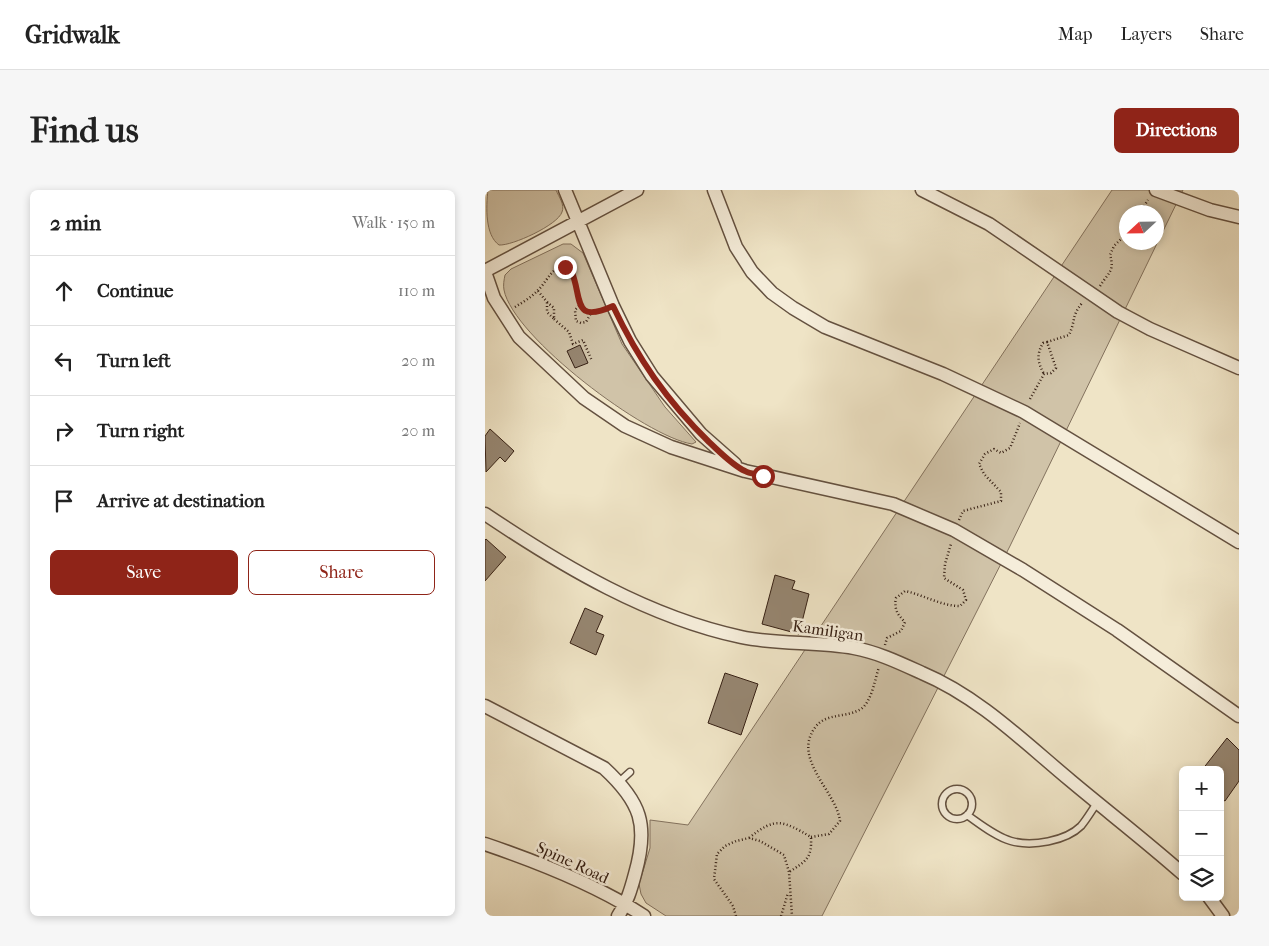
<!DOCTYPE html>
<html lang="en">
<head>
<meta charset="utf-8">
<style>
  :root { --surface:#fff; --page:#f6f6f6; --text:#222; --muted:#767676; --line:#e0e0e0; --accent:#8f2418 }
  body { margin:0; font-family:"IM FELL French Canon",serif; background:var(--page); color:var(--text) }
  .controls { position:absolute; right:15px; bottom:15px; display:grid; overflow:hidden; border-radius:8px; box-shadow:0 2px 8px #0003 }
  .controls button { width:45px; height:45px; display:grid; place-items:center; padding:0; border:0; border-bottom:1px solid var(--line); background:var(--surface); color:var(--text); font:25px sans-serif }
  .compass { position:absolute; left:634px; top:15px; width:45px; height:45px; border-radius:50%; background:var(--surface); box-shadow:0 2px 8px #0003; rotate:248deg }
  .stop { position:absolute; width:15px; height:15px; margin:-11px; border:4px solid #8f2418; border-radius:50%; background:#fff }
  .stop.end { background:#8f2418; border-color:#fff; box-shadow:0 1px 5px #0008 }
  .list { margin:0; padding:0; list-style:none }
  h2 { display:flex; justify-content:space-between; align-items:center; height:65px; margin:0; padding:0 20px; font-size:21px }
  h2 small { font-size:16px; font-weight:400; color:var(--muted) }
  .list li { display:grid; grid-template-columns:32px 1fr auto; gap:15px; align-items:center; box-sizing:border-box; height:70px; padding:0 20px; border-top:1px solid var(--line) }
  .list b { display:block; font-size:19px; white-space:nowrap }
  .list em { font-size:16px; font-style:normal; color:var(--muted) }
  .actions { display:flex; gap:10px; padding:15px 20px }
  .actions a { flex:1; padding:11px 0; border:1px solid var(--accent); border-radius:8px; text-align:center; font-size:18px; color:var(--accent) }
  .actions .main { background:var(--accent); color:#fff }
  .icon { flex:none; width:28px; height:28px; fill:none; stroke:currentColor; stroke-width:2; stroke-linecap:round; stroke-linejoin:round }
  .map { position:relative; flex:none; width:754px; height:726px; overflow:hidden; border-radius:8px }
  header { display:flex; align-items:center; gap:30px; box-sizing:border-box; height:70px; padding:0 25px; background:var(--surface); border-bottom:1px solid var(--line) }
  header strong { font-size:24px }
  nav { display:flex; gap:28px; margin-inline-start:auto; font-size:18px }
  .intro { display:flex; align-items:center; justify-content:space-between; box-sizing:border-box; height:120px; padding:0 30px }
  h1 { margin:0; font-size:35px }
  .button { padding:12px 22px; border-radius:8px; background:var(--accent); color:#fff; font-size:18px; font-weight:700 }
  main { display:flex; gap:30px; padding:0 30px }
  aside { flex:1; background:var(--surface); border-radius:8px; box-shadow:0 2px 8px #0003 }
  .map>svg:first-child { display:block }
  .green { fill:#d0c3a8; stroke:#83725e; fill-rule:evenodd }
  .building { fill:#968671; stroke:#362014 }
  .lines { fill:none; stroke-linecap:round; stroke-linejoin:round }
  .lane-casing { stroke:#645140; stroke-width:9 }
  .street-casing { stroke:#645140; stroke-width:15 }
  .path { stroke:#362014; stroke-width:2.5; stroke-dasharray:1 2.5; stroke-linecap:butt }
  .lane { stroke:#f5edda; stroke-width:6 }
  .street { stroke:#f5edda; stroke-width:12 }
  .route { stroke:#8f2418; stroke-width:6 }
  .labels { text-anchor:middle; stroke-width:5; stroke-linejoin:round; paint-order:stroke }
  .street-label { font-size:16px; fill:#362014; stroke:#f5edda }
</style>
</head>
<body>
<header>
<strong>Gridwalk</strong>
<nav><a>Map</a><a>Layers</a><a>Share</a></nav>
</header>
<div class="intro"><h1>Find us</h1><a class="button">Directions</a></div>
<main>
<aside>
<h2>2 min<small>Walk · 150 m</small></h2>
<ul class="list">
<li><svg class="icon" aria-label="ahead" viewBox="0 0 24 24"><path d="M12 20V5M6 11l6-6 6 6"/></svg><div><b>Continue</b></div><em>110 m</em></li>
<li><svg class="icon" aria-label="left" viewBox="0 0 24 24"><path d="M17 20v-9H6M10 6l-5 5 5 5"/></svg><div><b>Turn left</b></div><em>20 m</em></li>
<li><svg class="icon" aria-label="right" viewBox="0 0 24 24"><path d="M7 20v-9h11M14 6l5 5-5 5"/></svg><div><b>Turn right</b></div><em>20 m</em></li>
<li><svg class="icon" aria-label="arrive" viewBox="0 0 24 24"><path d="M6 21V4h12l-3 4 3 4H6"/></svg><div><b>Arrive at destination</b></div></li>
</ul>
<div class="actions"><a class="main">Save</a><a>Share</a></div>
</aside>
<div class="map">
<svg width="754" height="726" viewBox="0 0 754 726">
  <rect width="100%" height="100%" fill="#efe4c6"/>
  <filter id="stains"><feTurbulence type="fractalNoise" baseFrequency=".004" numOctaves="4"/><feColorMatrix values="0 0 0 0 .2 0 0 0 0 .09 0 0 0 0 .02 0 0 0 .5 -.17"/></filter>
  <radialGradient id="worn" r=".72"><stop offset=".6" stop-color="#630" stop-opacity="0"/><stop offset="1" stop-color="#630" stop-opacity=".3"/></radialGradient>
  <path class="green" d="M3,0H71C74,7 80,15 77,22C73,35 27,56 14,55C0,45 1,17 3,0Z
    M627,0H698L525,356L337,726H181L161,713L156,704L154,694L165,658V630L203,635ZM642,22H672V52H642Z
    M78,54H86L98,63L137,154L180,217L211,252L207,254C161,247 28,147 19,100C18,95 19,90 20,85L26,79Z"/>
  <path class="building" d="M95,155L103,173L90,178L82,161Z
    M5,239L29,261L20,272L15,267L1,282L0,246Z
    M1,349L21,367L0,391V350Z
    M290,385L310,391L307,399L324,404L314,444L277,434Z
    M100,418L118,426L111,442L119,445L111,465L85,453Z
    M240,483L273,494L256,545L223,533Z
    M742,548L754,560V591L740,611L735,608V580H717Z"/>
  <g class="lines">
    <g class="lane-casing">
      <path id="lane" d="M134,592L145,582
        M457 614a15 15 0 1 1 30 0a15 15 0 1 1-30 0Z
        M482,625C495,634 511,647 526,651C547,657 581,651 596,636C602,629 607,620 612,613"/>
    </g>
    <g class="street-casing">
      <path id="street" d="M80,0L128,116L145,151L167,186L216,244L250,274
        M229,0L251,57L267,82L287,103L308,118L340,137L458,184L539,222L754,352
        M437,0L504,34L633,122L665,139L754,178
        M671,0L725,20L754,27
        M0,81L152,0
        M0,82L9,108L34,147L99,208L140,236L186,257L260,281L408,314L469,340L538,380L632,440L754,526
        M0,324C79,377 163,427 256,447C293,455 332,451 369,458C392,462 415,473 437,483C494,507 539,552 586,591C623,622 662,652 698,684
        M0,516L119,578C156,612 164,635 150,684C146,699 142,713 133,726
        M0,654C53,672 112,695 159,726
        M724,707L738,726"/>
    </g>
    <path class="path" d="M655,22L663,10
      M615,96C623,83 630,81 625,65L629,56L642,43
      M53,101L62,112
      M62,112L69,118V129L62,122Z
      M94,116L90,120L91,131L96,133L101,132L106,123
      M30,117C38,112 47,107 53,100C64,90 68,71 86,80C92,95 90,133 116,121
      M69,129L84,142L88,154L98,150L107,171
      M562,152L584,145C591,130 586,127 597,113
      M545,209L559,184L566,183L571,178L562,152L558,153C551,165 553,173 559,184
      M474,330L478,321L516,311V302L499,284L494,274L500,264L509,259L516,263L525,258L535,233
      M400,455L402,448L416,441L420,432C412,424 409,419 411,408L420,401C439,405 456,416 475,416L481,410L478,400L459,388L460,374L466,354
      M326,647L344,644L355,631C352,605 315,575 325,547C335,520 357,530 376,519C387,511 390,489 394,477
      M264,648C291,626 298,631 326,647C327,669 321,671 304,682
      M251,726L248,716L229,689L232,664L240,656L251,651L264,648L275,651L299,665L304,682L307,726
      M296,726L303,703"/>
    <use href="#lane" class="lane"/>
    <use href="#street" class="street"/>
  </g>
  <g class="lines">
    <path class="route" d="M80,77L86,80C98,107 86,135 128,116C153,169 182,211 224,252C235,262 247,275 260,281C265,284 273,284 278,286"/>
  </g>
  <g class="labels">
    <g class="street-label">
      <text transform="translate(343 440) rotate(8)" y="6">Kamiligan</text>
      <text transform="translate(88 672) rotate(25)" y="6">Spine Road</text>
    </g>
  </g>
  <rect width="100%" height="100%" filter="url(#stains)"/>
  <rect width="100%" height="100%" fill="url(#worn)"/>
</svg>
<div class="controls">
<button>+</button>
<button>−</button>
<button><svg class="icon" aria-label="layers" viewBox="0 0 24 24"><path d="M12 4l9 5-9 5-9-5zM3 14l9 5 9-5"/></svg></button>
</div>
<svg class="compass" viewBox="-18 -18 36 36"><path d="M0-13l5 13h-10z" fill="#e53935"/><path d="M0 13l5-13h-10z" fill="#767676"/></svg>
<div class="stop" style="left:278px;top:286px"></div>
<div class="stop end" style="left:80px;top:77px"></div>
</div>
</main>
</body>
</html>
